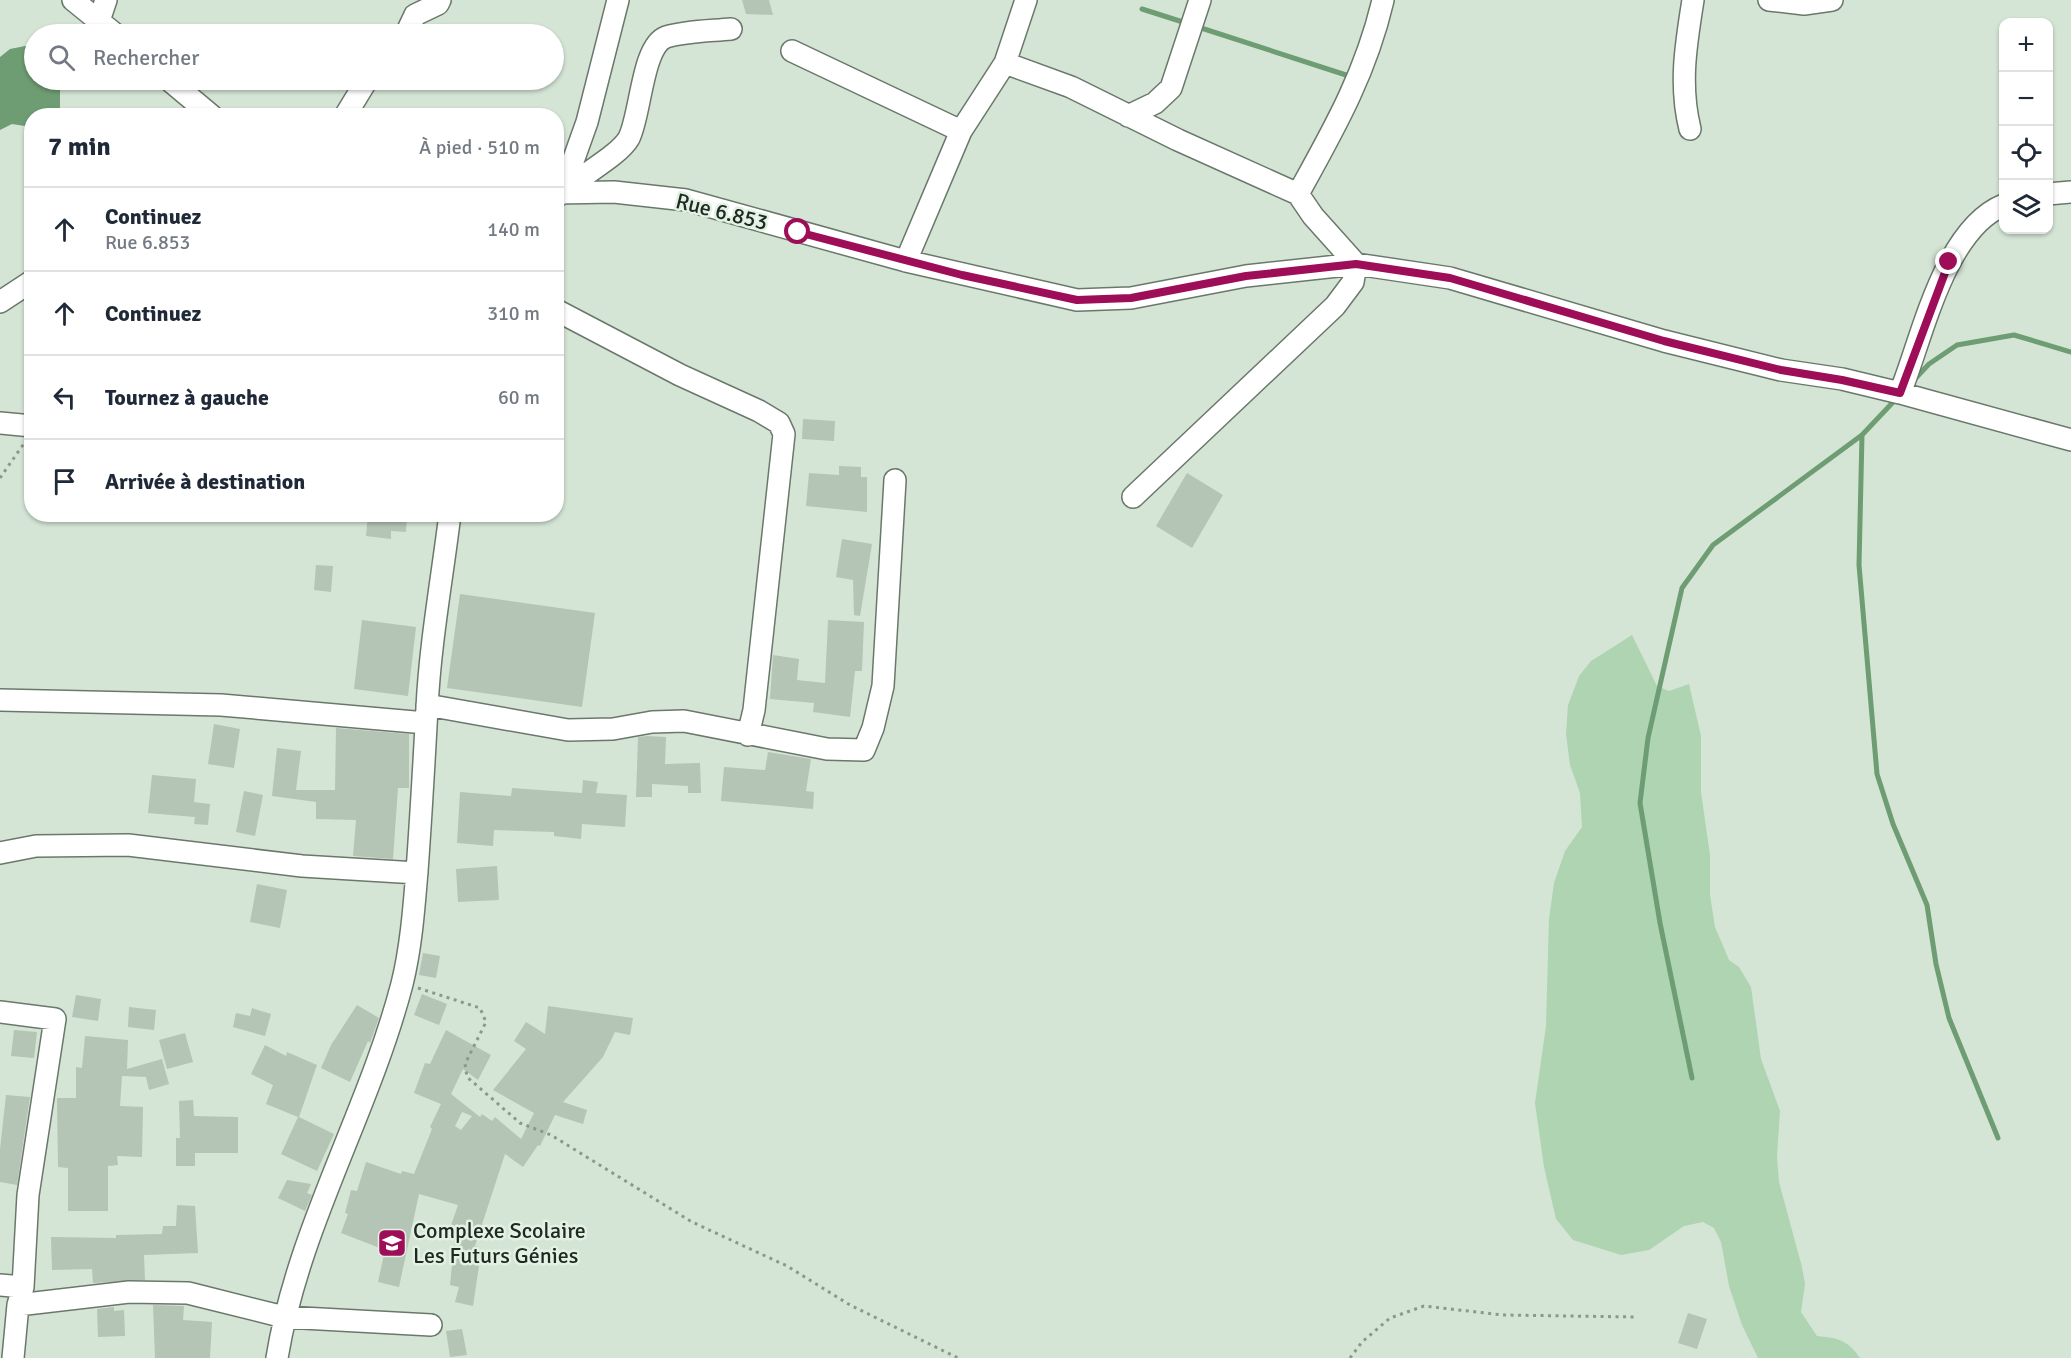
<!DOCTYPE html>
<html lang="fr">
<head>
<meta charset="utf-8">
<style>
  :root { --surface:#fff; --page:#f2f2f3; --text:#1f2937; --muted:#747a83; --line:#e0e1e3 }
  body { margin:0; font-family:Signika,sans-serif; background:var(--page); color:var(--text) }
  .controls { position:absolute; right:18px; top:18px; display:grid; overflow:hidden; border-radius:12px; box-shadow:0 2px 4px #0004 }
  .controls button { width:54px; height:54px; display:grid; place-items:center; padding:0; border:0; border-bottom:2px solid var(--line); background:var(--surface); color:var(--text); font:30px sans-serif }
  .stop { position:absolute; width:18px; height:18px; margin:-14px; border:4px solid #9e0d58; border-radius:50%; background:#fff }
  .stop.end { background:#9e0d58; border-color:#fff; box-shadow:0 2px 6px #0008 }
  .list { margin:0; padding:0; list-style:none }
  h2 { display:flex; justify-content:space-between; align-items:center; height:78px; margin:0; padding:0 24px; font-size:26px }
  h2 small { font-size:20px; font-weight:400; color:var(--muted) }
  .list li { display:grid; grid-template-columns:39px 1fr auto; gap:18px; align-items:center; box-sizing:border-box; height:84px; padding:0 24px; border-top:2px solid var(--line) }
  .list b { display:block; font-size:22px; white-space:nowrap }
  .list p { margin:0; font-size:20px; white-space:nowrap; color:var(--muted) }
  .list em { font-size:20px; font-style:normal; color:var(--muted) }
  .icon { flex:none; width:33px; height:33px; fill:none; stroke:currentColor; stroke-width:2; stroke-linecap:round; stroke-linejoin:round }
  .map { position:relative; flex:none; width:2071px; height:1358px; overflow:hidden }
  .search { position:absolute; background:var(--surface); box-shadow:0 2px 4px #0004; left:24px; top:24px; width:540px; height:66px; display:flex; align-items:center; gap:15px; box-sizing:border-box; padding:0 21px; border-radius:33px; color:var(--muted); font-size:22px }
  .panel { position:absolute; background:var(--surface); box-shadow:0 2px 4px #0004; left:24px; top:108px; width:540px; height:414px; border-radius:24px }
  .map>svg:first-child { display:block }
  .green { fill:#aed4b1 }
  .water { fill:#6e9d73 }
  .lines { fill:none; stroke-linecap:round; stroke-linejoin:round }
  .stream { stroke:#6e9d73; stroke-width:5 }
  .building { fill:#b4c4b5; fill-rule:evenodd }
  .minor-casing { stroke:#6a786b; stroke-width:24 }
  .path { stroke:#8b988c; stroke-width:3; stroke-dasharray:3 4.5; stroke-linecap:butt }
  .minor { stroke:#fff; stroke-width:21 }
  .route { stroke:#9e0d58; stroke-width:8 }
  .labels { text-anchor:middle; stroke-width:5; stroke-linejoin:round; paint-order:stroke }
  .street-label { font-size:22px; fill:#212822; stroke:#e1f2e3 }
  .poi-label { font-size:22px; fill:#212822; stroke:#e1f2e3; text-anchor:start }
</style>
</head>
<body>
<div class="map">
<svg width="2071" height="1358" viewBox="0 0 2071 1358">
  <rect width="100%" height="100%" fill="#d4e5d5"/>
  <path class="green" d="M1632,635L1657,686L1669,691L1689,684L1701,736V792L1710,855V895L1715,927L1729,960L1739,967L1751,987L1761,1059L1780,1111L1777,1156L1779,1182L1802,1267L1805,1284L1801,1312L1817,1336C1838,1338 1848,1340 1860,1358H1758L1742,1325L1729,1286L1721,1242L1714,1228L1703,1222L1684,1226L1649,1250L1621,1255L1573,1240L1556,1219L1544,1167L1535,1103L1546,1026L1549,919L1554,883L1565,851L1582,827L1580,793L1570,765L1566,734L1568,705L1579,676L1591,661Z"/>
  <path class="water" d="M25,46L34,47V80H60V114L32,116L31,127L12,124L0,130V57L10,49Z"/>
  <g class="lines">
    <path class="stream" d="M1142,9L1186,23
      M1195,26L1346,75
      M1913,381L1929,364L1957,345L2014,335L2071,352
      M1862,435L1859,565L1877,774L1893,824L1927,905L1936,964L1949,1018L1998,1138
      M1692,1078L1660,923L1640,803L1648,738L1682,588L1713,545L1862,435L1896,399"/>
  </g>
  <path class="building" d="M742,0H769L773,15L746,14Z
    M803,419L835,421L834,441L802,439Z
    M839,466L861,467V477H867V512L806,506L809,473L839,475Z
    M1187,473L1223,495L1192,548L1156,526Z
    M368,514H407L406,532L391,531V539L366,536Z
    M842,539L872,544L860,616L854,615L853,580L836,577Z
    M316,565L333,566L331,592L314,590Z
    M460,594L595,613L582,707L447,688Z
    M362,620L416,627L408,696L354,689Z
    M828,620L864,622L862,671H855L850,717L813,712L814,703L770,699L773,655L799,659L797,680L825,683Z
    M214,724L240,729L234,768L208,764Z
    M336,728L409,734V788H398L393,859L353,856L356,820L316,819V802L272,796L277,748L301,751L296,790H335Z
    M647,736L666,737L665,764L700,763L701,793H688V786L652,784V797H636L638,737Z
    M768,752L811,759L806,791L814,792L813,809L721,801L724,767L765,770Z
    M152,775L196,779L194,802L210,804L208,825L194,824L195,817L148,813Z
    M583,780L598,782L596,793L627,795L625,827L582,824L581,839L554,836V832L494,830L493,846L457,843L460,792L511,796L512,788L582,793Z
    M244,791L263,795L255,836L236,832Z
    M497,866L499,900L458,902L456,869Z
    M257,884L287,890L280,928L250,922Z
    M423,953L440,956L436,978L419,975Z
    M422,994L447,1004L439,1025L414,1015Z
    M76,995L101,999L98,1021L72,1017Z
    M357,1005L379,1018L370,1043L368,1041L350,1082L321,1068L331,1045Z
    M548,1006L633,1018L630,1035L615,1032L603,1057L563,1102L587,1110L583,1124L555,1115L540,1146L538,1145L523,1167L505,1154L475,1246H478L476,1258L480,1259L473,1306L455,1302L459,1287L450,1285L455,1236L448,1234L458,1205L419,1194L399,1287L378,1282L385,1250L341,1233L348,1214L345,1213L351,1190L357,1191L366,1162L401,1174L402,1171L414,1174L432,1129L430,1127L441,1104L414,1093L425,1063L430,1064L446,1030L491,1055L478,1080L463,1069L451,1094L480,1117L482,1114L492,1121L495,1117L521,1139L534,1113L493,1090L526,1049L514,1041L526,1022L545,1034ZM462,1112L472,1116L461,1130L455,1126Z
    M129,1007L156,1010L154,1030L128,1027Z
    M252,1008L271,1014L265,1036L233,1027L236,1013L250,1016Z
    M14,1030L37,1032L34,1058L11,1056Z
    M185,1033L193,1062L167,1069L159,1040Z
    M85,1036L128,1040L127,1069L162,1059L169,1084L149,1090L146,1077L122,1076L120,1106L143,1107L142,1157L117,1156L118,1165L108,1166V1211H68V1168L58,1167L57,1098H76V1067L82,1068Z
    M265,1045L286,1056L287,1052L317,1065L299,1117L334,1134L317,1171L281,1154L298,1117L266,1104L273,1085L251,1074Z
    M6,1095L30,1097L17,1185L0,1182V1149Z
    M193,1100L194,1116L238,1117V1153H195V1166H176V1138H180L179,1101Z
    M287,1180L311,1184L307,1193L312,1195L305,1211L278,1198Z
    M177,1205L195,1206L198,1253L144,1255L145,1280L93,1283L92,1269L52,1270L51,1237L116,1238V1235L162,1234L163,1226H176Z
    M153,1305L184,1306L183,1320L212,1322L210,1358H155Z
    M114,1307V1311L124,1310L125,1336L98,1337L97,1309Z
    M1688,1313L1707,1319L1697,1349L1678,1343Z
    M462,1329L467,1355L450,1357L446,1331Z"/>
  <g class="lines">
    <g class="minor-casing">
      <path id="minor" d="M73,0L115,34
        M1769,0L1804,4L1832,0
        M99,21L106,0
        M406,34L415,15L438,4L440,0
        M792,51L961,131
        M1005,63L1071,87L1178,140L1298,194L1313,216L1356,264L1353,282L1335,306L1133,497
        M169,80L212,116
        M345,116L367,80
        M1128,116L1155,103L1171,88L1200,0
        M1690,129C1679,85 1686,44 1693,0
        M562,192L587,122L618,0
        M556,193L614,192L686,200L906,261L1077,300L1131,298L1246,276L1356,264L1450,278L1664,341L1781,370L1842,379L1900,393L2071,440
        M561,194C577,177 618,157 629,138C641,114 642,46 666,37C686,31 710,31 731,29
        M1298,194C1334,129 1366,73 1383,0
        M2048,194L2071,192
        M906,261L961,131L1005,63L1026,0
        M0,302L32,281
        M556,310L680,375L759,411L779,423L784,434L754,710L748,735
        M1900,393C1922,339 1944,229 2004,205
        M0,423L32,426
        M0,700L221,705L426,723
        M427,705L568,730L613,729L652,722L684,721L827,749L864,750L873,728L883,686L895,480
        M0,853L36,846L128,845L302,866L417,873
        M0,1012L55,1019L28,1195L23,1287L18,1305L13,1358
        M0,1285L23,1287
        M18,1305L129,1292L188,1293L284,1317L431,1325
        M277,1358C298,1228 369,1111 402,984C411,948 414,908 417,871C421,817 424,763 427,708C430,644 442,579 450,514"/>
    </g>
    <path class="path" d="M0,478L25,442
      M418,988L480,1008L486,1022L465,1064L467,1077L520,1123L551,1135L692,1222L787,1266L850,1305L958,1358
      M1350,1358L1362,1342L1390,1318L1424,1306L1503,1315L1635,1317"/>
    <use href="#minor" class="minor"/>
  </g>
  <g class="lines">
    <path class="route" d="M798,232L962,275L1077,300L1131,298L1246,276L1356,264L1450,278L1664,341L1781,370L1842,380L1900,393L1949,262"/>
  </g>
  <defs>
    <g id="school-square" transform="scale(1.5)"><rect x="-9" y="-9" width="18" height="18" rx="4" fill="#9e0d58" stroke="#e1f2e3"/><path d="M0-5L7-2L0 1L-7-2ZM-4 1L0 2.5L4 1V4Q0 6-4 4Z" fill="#fff"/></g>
  </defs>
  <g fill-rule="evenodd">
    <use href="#school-square" x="392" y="1243"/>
  </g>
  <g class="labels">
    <g class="street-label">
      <text transform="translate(722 211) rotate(14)" y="8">Rue 6.853</text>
    </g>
    <g class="poi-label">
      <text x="413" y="1238">Complexe Scolaire<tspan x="413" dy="25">Les Futurs Génies</tspan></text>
    </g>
  </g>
</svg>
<div class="controls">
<button>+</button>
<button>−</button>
<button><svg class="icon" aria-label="locate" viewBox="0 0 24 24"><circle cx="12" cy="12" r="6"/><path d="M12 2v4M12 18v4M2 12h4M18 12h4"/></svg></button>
<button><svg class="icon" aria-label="layers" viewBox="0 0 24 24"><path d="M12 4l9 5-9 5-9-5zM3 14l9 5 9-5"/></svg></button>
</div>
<div class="stop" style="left:798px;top:232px"></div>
<div class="stop end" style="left:1949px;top:262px"></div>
<div class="search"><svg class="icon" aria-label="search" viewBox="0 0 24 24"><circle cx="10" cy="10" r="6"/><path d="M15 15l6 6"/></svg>Rechercher</div>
<section class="panel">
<h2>7 min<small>À pied · 510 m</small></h2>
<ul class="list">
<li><svg class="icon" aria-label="ahead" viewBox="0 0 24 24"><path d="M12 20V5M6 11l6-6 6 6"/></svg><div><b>Continuez</b><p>Rue 6.853</p></div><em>140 m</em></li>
<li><svg class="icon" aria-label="ahead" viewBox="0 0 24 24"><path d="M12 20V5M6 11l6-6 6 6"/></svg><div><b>Continuez</b></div><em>310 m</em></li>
<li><svg class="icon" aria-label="left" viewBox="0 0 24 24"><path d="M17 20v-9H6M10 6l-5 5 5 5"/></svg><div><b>Tournez à gauche</b></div><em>60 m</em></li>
<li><svg class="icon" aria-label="arrive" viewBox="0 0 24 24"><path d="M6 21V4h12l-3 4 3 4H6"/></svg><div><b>Arrivée à destination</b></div></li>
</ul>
</section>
</div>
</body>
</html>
